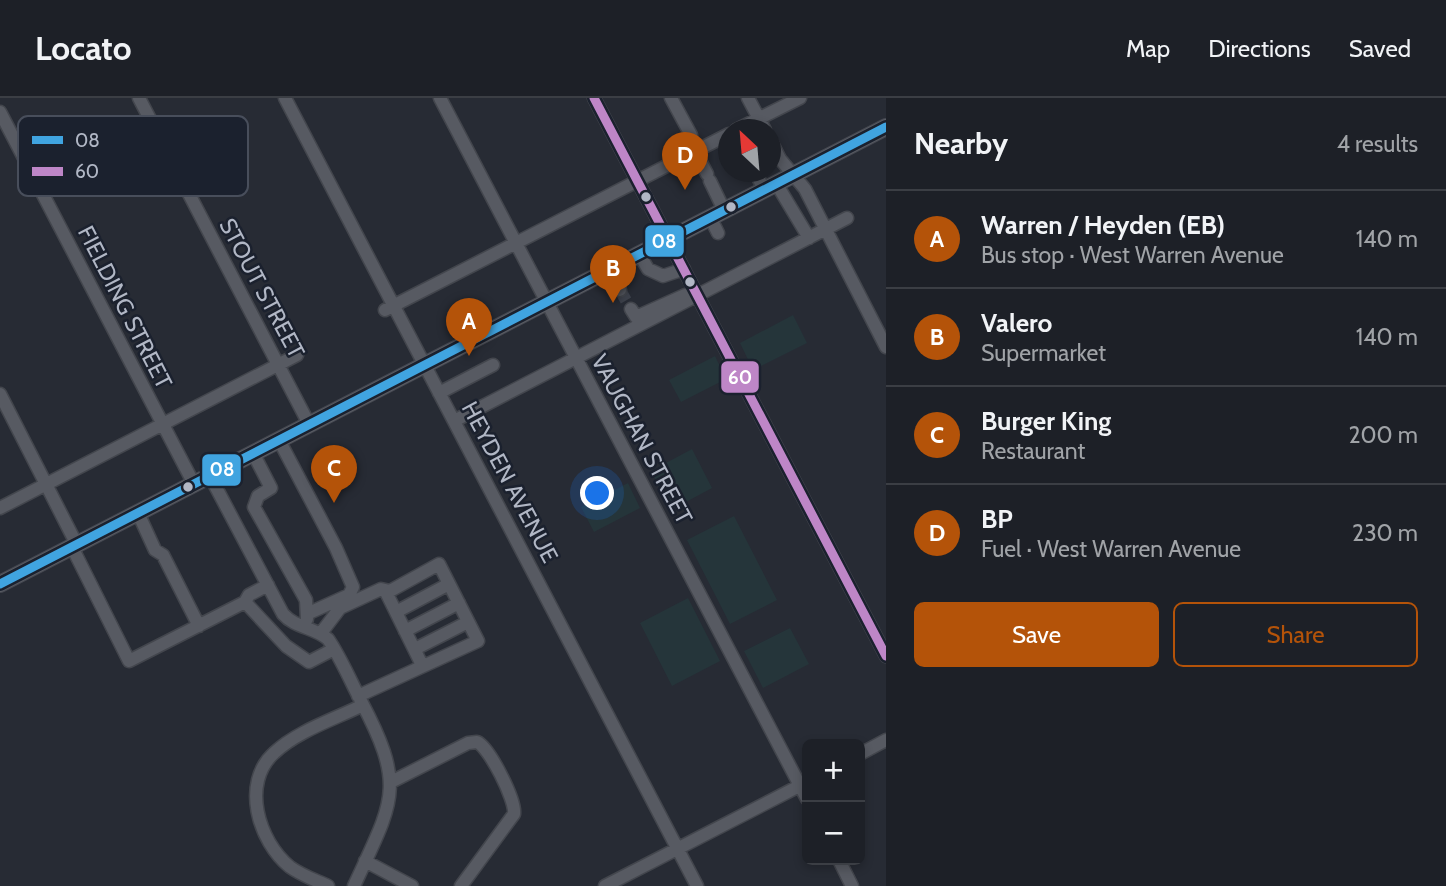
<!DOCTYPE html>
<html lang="en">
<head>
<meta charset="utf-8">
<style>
  :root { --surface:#1d2027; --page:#2a2d33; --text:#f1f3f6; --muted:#a0a3a7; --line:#3b3e44; --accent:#b45309 }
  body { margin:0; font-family:Cabin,sans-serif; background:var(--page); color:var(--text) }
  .controls { position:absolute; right:21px; bottom:21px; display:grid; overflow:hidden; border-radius:10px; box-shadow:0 4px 10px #0003 }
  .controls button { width:63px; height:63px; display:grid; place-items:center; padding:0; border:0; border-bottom:2px solid var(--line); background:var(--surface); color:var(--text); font:35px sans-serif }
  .compass { position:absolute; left:718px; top:21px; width:63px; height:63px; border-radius:50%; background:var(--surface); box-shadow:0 4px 10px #0003; rotate:334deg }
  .you { position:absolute; left:598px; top:396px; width:24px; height:24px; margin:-18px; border:5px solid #fff; border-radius:50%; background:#1a73e8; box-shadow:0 0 0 10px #1a73e833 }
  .badge { display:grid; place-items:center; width:46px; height:46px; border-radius:50%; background:var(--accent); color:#fff; font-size:23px; font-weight:700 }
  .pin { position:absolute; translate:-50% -58px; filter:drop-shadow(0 2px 4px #0008) }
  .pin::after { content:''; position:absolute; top:37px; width:24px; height:21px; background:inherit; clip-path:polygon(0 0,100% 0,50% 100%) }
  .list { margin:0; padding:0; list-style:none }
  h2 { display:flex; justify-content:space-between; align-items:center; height:91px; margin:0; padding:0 28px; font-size:30px }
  h2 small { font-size:23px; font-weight:400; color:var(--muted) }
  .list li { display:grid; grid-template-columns:46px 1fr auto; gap:21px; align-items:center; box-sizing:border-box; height:98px; padding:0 28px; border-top:2px solid var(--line) }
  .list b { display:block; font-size:26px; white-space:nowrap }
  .list p { margin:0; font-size:23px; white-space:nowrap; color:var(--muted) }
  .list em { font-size:23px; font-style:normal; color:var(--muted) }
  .actions { display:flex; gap:14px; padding:21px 28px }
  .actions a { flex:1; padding:16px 0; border:2px solid var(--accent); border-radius:10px; text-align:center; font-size:24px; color:var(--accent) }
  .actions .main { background:var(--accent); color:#fff }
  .map { position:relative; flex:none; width:886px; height:788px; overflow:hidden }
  header { display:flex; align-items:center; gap:42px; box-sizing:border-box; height:98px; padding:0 35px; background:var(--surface); border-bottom:2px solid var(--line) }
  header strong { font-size:33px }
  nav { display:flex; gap:38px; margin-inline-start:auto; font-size:24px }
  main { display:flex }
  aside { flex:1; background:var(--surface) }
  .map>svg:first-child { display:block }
  .green { fill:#25353a }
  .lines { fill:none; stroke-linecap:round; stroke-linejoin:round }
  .minor-tunnel { stroke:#3c404a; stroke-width:12; stroke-dasharray:12 6; stroke-linecap:butt }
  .minor-casing { stroke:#43464d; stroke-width:15 }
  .major-casing { stroke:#454851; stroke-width:18 }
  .minor { stroke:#575a62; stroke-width:12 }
  .major { stroke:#5a5d64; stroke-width:16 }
  .bus-1-casing { stroke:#1b212e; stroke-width:14 }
  .bus-2-casing { stroke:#1b212e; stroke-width:14 }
  .bus-1 { stroke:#40a4e0; stroke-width:9 }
  .bus-2 { stroke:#be86c7; stroke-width:9 }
  .bus-dot { fill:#b1b7c5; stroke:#1b212e; stroke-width:2.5 }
  .labels { text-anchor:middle; stroke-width:5; stroke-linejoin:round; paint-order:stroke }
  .street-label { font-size:23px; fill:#b1b7c5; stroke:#1b212e }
  .key { fill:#1b212e; stroke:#484e5b; stroke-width:2 }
  .key-label { font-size:19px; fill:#b1b7c5 }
  .line-badge { stroke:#1b212e; stroke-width:2.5 }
  .badge-label { font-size:19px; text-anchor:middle; font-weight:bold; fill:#fff }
</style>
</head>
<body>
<header>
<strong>Locato</strong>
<nav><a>Map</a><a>Directions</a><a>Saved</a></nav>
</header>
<main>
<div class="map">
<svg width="886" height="788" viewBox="0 0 886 788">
  <rect width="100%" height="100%" fill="#272b34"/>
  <path class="green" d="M793,217L807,245L753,272L740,245Z
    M715,258L726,281L681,304L669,282Z
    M692,351L712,390L671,412L651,373Z
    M628,385L640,410L594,434L581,409Z
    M734,418L777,502L730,526L687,442Z
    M688,500L720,563L672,588L640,525Z
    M790,530L809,566L763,590L744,553Z"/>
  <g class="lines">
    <path class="minor-tunnel" d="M620,192L631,211"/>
    <g class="minor-casing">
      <path id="minor" d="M139,0L309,326
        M285,0L697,788
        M440,0L807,701
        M594,0L886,558
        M671,0L691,37
        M748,0L765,32
        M0,14L194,386
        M736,32L800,0
        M771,43L780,61L805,91L886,249
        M695,53L707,76
        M755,74L764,91
        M710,83L724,112
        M776,85L809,140
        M710,119L718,135
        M639,156L648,171L663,178L684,171
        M602,175L620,192
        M631,211L636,219L685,197
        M385,212L729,36
        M439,295L493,267
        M0,296L77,447
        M454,323L847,120
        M279,342L336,450L353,489L349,497L309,515
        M253,355L271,390L258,398L254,409L306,502L307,521
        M210,378L283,516C295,530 314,529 328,541C341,560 350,582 361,603C407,690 393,703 354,788
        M0,410L297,257
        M138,415L155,452L163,457L199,528
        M72,449L129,563L245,504L249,497L268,487
        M385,492L422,567
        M245,504L286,548L309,564L334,551
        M396,514L449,486
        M405,533L459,505
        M321,535L340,510L381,491L390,493L439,466L478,543L358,598
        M415,551L468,524
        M860,656L886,642
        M391,684L468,645L477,644C489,649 516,702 514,716L461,788
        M839,762L852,788
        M365,763L412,788
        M328,788C315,782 301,777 290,769C258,743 241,685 274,655C297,633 335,621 363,607
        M605,788L807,684"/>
    </g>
    <g class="major-casing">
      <path id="major" d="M0,486L886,29"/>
    </g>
    <use href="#minor" class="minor"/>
    <use href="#major" class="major"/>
    <g class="bus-1-casing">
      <path id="bus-1" d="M0,486L886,29"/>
    </g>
    <g class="bus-2-casing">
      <path id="bus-2" d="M594,0L886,558"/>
    </g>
    <use href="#bus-1" class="bus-1"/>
    <use href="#bus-2" class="bus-2"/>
  </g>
  <g class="bus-dot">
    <circle cx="646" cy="99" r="6"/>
    <circle cx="731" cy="109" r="6"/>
    <circle cx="690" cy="184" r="6"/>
    <circle cx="188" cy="389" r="6"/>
  </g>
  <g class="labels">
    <g class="street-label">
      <text transform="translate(262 190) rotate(62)" y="8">STOUT STREET</text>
      <text transform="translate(125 209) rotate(63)" y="8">FIELDING STREET</text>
      <text transform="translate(642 341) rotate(62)" y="8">VAUGHAN STREET</text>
      <text transform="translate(510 384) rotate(62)" y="8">HEYDEN AVENUE</text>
    </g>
  </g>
  <rect x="18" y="18" width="230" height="80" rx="10" class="key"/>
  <rect x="32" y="38" width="31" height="8" fill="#40a4e0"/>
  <rect x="32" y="69" width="31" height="9" fill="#be86c7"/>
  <g class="key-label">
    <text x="75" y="49">08</text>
    <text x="75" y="80">60</text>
  </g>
  <g class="line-badge">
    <rect x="644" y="126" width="41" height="34" rx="7" fill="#40a4e0"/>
    <rect x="720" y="262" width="40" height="34" rx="7" fill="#be86c7"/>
    <rect x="201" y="355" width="41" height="34" rx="7" fill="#40a4e0"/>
  </g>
  <g class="badge-label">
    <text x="664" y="150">08</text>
    <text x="740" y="286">60</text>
    <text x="222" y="378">08</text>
  </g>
</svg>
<div class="controls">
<button>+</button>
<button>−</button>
</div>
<svg class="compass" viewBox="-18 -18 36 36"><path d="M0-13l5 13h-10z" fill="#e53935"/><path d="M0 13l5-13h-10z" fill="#a0a3a7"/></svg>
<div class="you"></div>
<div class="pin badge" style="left:469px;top:258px">A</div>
<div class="pin badge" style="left:613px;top:205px">B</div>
<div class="pin badge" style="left:334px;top:405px">C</div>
<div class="pin badge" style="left:685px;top:92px">D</div>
</div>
<aside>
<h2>Nearby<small>4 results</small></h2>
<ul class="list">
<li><span class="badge">A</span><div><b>Warren / Heyden (EB)</b><p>Bus stop · West Warren Avenue</p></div><em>140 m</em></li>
<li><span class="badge">B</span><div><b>Valero</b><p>Supermarket</p></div><em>140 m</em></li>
<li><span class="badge">C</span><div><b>Burger King</b><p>Restaurant</p></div><em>200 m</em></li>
<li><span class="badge">D</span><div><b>BP</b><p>Fuel · West Warren Avenue</p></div><em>230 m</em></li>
</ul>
<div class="actions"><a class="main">Save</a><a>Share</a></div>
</aside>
</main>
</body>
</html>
